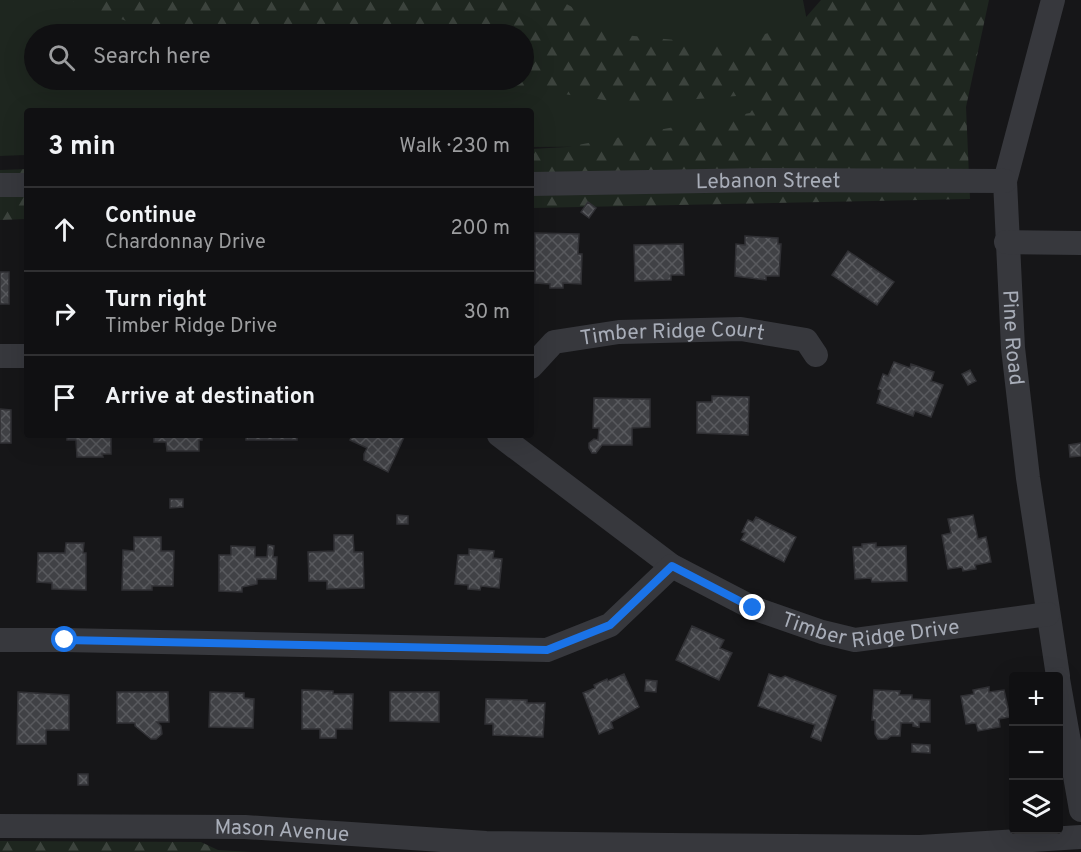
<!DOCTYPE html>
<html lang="en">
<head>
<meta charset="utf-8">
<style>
  :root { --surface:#101012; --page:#19191b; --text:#f1f3f6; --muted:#9c9d9f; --line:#303032 }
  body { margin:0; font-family:Overpass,sans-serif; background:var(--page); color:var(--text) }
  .controls { position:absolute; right:18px; bottom:18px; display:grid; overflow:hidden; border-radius:6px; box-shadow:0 6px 24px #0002 }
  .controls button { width:54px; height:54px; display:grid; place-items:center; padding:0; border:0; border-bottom:2px solid var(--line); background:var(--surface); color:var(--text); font:30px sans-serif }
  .stop { position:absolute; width:18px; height:18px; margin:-14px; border:4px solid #1a73e8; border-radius:50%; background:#fff }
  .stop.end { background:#1a73e8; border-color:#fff; box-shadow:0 2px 6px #0008 }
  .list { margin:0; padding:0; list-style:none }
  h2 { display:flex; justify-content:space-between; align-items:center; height:78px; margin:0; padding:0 24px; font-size:26px }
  h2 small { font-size:20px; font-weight:400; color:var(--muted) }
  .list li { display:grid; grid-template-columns:39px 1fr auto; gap:18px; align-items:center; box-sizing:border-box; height:84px; padding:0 24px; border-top:2px solid var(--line) }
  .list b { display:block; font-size:22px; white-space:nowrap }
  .list p { margin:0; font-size:20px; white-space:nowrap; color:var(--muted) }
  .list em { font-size:20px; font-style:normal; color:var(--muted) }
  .icon { flex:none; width:33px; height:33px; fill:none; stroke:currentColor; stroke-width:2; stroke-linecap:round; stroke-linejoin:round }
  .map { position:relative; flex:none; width:1081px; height:852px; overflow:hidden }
  .search { position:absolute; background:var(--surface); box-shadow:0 6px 24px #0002; left:24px; top:24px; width:510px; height:66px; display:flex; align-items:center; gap:15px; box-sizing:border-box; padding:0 21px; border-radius:33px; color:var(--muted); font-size:22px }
  .panel { position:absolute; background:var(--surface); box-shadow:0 6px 24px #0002; left:24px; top:108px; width:510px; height:330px; border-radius:6px }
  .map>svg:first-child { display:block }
  .grass { fill:#1e261f; fill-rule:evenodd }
  .forest { fill:url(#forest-firs) }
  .building { fill:url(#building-cross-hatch); stroke:#303034; stroke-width:1.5 }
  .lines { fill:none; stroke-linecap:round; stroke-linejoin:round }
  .street { stroke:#37383d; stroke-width:24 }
  .route { stroke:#1a73e8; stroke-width:8 }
  .labels { text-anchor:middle; stroke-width:4.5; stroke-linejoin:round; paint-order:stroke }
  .street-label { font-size:21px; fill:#a8adb8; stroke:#111113 }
</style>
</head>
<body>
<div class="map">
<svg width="1081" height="852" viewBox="0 0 1081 852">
  <defs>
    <pattern id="forest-firs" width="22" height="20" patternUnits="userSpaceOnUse" patternTransform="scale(1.5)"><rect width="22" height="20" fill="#1e261f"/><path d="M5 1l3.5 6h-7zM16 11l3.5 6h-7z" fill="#3c433d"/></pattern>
    <pattern id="building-cross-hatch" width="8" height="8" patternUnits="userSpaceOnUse" patternTransform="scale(1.5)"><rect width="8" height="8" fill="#404145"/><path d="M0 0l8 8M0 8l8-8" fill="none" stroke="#595a5e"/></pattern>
  </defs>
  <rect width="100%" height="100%" fill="#161618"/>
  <path class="grass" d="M0,0H803L811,41L843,71L707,146L531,147V111H27V155L0,156ZM34,34H524V80H34Z"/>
  <path class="forest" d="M69,0H559L624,35L726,45L800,24L821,0H989L966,107L970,199L531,208V149L567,147L750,113L763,94L631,104L469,80H524V34H179L151,30Z
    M27,169V219L0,220V170Z
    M0,841L201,842L218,850L252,852H0Z"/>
  <path class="building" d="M588,202L596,208L589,218L581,212Z
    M535,233L579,234L578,254H582L581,284L563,283V288H550V284L535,283Z
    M745,236L778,238V244H781L779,276H766V280L735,276L736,244L745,245Z
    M683,244L684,275H671V280L635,281L634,245Z
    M848,251L894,282L877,305L832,275Z
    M0,272H9V304H0Z
    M894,362L910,368L911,364L934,372L931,381L943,385L931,417L915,411L913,416L877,403L881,390L878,389L883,374L888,376Z
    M970,370L976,381L968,385L962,374Z
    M712,396L749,397L748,435L697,433V402H712Z
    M594,398L650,399V427L632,428V445H602L596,453H592L589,448V443L594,439L598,440L599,428H593Z
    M0,409L11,410V443H0Z
    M65,435H111V454H102L103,457H77L76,440H67V435Z
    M154,435H202V440H199V451H167L166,442H154Z
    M246,435H297V440H246Z
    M352,435H405L388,472L364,460V454L367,448L350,440Z
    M1081,443V456L1070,457L1069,445Z
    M170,499H183V507L170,508Z
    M397,515L408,516V524H397Z
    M973,515L978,539L986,537L991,562L975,565L976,569L963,571L962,567L948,569L942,535L951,533L948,519Z
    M756,517L796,537L784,562L741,540L745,533L742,532L748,520L753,522Z
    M334,535H353L354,552H363L364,588L327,589V581H309L308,552L334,551Z
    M134,537H161V551H174L173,586H152V590H122L123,550L134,551Z
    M66,543H84L83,553H86V590L52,589V583L37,582L38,553H65Z
    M876,543V547L906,546L907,581L872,582L871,578L855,579L853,547H862V544Z
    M268,545L274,546L273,557H277L276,579H257V584L242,587V592L219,591V555H231V546L255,547V557H267Z
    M469,549L494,551L493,558L502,559L499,588L481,586L480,590L468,589V585L455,584L458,555H469Z
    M692,626L724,640L720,648L732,653L719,680L676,660Z
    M624,674L639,707L611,722L613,728L599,734L583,693L595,688L594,685L607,679L608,681Z
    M769,674L781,678L785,676L836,696L821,741L811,737L815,725L758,706Z
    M646,680L657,681L656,692L645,691Z
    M989,687V692L1004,690L1010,717L999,719L1000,727L978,731L976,723L966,724L961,696L974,694L973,690Z
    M302,690L333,691V694H353L352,729H336V738H320V729H302Z
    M874,690L900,691L899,695H912V699L930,700V722H919V727L913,726V723H901L900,736H891L887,739H878L875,734V720H872Z
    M18,692L69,695V730H46V744H17Z
    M117,692H168L169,722H157L161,726L162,734L156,739H151L135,726V723H117Z
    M210,692L244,693V698L254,699L253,728L209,727Z
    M390,692H439V722L390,721Z
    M486,699L527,700V703H545L543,737L493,735V724H485Z
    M912,744L930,745V753L912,752Z
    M78,774H88V785H78Z"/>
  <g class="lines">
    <g class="street">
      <path id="s1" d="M1053,0L1005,181L1013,348L1028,478L1058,676"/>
      <path id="s2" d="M531,184L763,180L1005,181"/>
      <path d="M0,185H27"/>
      <path d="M1006,242L1081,243"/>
      <path d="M0,356H27"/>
      <path id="s3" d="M531,367L554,342L619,332L741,329L806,340L816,355"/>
      <path id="s4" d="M499,435L672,566L753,608L822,632L855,640L1048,614"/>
      <path d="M0,640H65L547,650L610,625L672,566"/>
      <path d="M1058,679L1081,810"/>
      <path id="s5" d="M0,826L245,827L486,843L669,845L920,847L1081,837"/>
    </g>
  </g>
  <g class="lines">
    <path class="route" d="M65,640L547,650L610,625L672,566L753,608"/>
  </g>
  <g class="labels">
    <g class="street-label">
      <text dy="7" stroke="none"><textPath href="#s2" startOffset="237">Lebanon Street</textPath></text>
      <text dy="7" stroke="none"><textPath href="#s1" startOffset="344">Pine Road</textPath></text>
      <text dy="7" stroke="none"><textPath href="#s3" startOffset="153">Timber Ridge Court</textPath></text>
      <text dy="7" stroke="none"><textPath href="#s4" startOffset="430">Timber Ridge Drive</textPath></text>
      <text dy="7" stroke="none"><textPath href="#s5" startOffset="282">Mason Avenue</textPath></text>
    </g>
  </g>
</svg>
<div class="controls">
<button>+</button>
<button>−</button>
<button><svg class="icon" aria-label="layers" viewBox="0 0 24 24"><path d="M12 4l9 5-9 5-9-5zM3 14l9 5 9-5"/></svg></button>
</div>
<div class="stop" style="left:65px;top:640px"></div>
<div class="stop end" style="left:753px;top:608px"></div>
<div class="search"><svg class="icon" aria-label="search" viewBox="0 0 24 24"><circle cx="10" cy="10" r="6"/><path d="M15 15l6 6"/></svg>Search here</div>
<section class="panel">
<h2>3 min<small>Walk · 230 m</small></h2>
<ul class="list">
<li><svg class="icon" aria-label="ahead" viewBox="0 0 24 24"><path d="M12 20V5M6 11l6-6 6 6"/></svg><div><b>Continue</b><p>Chardonnay Drive</p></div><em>200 m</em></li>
<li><svg class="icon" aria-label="right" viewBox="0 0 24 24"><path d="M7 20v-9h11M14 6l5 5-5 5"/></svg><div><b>Turn right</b><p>Timber Ridge Drive</p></div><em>30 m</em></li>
<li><svg class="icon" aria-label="arrive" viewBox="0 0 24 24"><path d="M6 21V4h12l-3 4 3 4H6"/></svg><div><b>Arrive at destination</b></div></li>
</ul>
</section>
</div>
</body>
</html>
